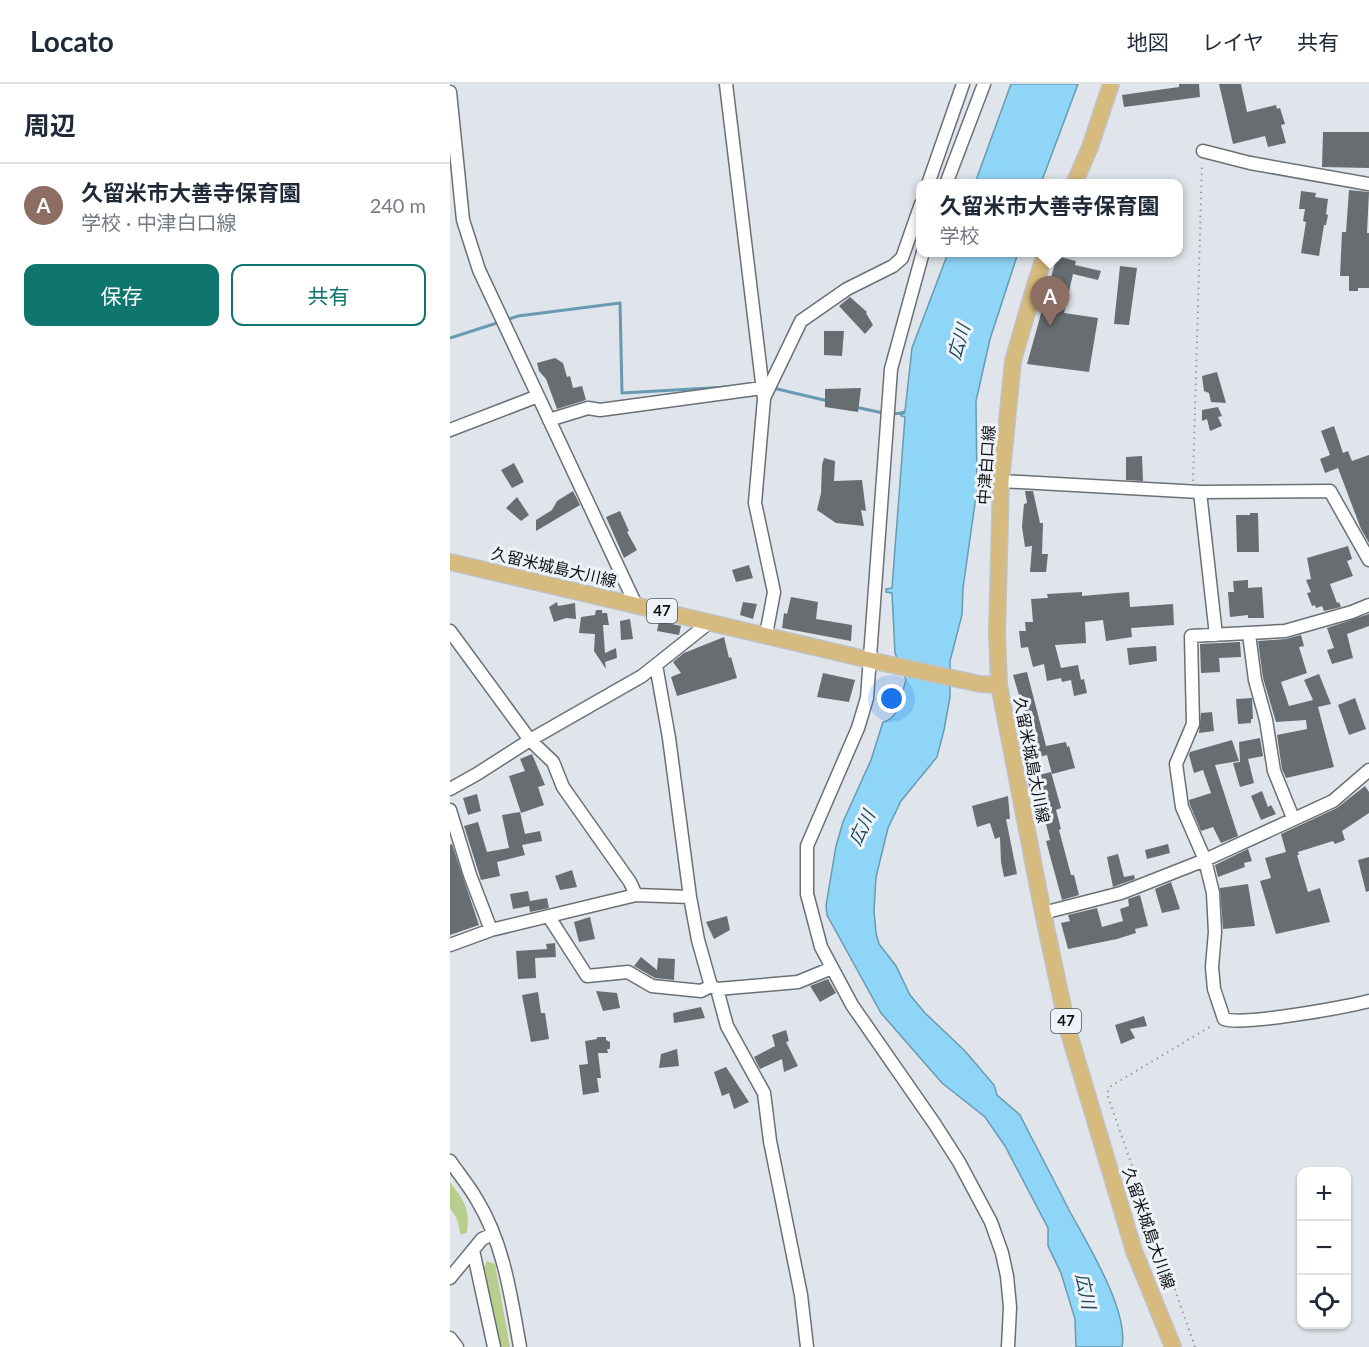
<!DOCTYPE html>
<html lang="ja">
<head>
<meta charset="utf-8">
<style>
  :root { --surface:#fff; --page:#f2f2f3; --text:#1f2937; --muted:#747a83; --line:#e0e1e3; --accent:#0f766e }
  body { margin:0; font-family:Lato,"Noto Sans JP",sans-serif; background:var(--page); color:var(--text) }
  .controls { position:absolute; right:18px; bottom:18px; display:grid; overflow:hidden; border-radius:12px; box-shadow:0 2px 4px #0004 }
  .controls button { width:54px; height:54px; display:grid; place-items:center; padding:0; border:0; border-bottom:2px solid var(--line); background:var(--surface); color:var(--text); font:30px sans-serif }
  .you { position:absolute; left:442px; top:615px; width:21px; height:21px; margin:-15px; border:4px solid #fff; border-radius:50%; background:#1a73e8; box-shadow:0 0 0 9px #1a73e833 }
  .badge { display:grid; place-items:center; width:39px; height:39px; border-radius:50%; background:var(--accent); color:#fff; font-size:20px; font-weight:700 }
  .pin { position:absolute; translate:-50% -50px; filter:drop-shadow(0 2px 3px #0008) }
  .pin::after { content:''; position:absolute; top:32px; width:21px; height:18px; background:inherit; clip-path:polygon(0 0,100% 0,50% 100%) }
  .popup { position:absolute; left:466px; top:95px; width:267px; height:78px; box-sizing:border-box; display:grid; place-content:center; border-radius:12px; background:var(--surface); filter:drop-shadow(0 2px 4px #0005); font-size:20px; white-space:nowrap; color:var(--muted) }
  .popup b { font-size:22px; color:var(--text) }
  .popup::after { content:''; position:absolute; left:50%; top:100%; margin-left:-12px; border:12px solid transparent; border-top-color:var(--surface) }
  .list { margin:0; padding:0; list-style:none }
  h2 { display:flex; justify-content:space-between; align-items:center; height:78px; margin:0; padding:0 24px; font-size:26px }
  h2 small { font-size:20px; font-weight:400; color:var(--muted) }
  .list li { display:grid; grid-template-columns:39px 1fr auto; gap:18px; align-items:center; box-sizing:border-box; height:84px; padding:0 24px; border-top:2px solid var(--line) }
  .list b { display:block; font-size:22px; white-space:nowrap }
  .list p { margin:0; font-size:20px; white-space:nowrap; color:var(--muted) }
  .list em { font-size:20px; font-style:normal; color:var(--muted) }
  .actions { display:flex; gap:12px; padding:18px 24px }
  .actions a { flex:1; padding:14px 0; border:2px solid var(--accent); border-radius:12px; text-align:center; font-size:21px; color:var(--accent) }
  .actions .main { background:var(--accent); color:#fff }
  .icon { flex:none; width:33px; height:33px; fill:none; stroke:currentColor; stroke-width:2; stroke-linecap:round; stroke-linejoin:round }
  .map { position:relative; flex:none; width:919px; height:1263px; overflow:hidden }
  header { display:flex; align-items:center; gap:36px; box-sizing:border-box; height:84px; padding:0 30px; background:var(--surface); border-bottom:2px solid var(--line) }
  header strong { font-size:28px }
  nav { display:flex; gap:33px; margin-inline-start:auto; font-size:21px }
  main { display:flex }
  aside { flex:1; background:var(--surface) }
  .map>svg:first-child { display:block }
  .green { fill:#b7ce8d }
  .water { fill:#8fd5f7; stroke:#689ab2; stroke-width:1.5 }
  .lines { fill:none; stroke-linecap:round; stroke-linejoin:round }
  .stream { stroke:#689ab2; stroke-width:3 }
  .building { fill:#676d71 }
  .minor-casing { stroke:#6b7075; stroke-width:15 }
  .major-casing { stroke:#c0c1c1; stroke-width:18 }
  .path { stroke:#969b9f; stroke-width:2; stroke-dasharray:1.5 4.5; stroke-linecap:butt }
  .minor { stroke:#fff; stroke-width:12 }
  .major { stroke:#d7bb7e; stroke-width:15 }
  .labels { text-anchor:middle; stroke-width:6; stroke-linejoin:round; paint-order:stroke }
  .shield { fill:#edf3f8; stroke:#505356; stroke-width:1.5 }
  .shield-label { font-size:15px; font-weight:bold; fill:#0d0f11 }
  .street-label { font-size:16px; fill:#0d0f11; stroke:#edf3f8 }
  .water-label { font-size:18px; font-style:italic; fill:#1c4456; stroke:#edf3f8 }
</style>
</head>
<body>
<header>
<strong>Locato</strong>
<nav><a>地図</a><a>レイヤ</a><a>共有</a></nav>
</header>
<main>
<aside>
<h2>周辺<small></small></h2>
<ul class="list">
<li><span class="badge" style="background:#8d6e63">A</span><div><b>久留米市大善寺保育園</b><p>学校 · 中津白口線</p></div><em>240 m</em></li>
</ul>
<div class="actions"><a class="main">保存</a><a>共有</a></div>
</aside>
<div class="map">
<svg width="919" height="1263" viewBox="0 0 919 1263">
  <rect width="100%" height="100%" fill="#dfe5eb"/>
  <path class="green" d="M0,1098C14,1117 20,1123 17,1148L11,1151L7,1135L0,1124Z
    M37,1177L45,1180L60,1263H49L34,1183Z"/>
  <path class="water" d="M561,0H628L591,99H525Z
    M498,169H568L540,255L526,317L527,405L513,504L512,531L500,577V613L494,646L487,673L451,717L438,744L426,793L424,827L426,849L429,860L446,882L460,911L475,929L515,967L544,1001L547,1011L570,1031C586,1063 603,1094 619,1126C637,1159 679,1227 672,1263H626L625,1235L611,1189L598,1162V1144L555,1062L535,1033L492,999L431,929L377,831L376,822L386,762L393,738L421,676L433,638C450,635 451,610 456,596L445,569L442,509L436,508V505L442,504L455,333L451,332V328L455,327L462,264Z"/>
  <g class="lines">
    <path class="stream" d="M56,236L68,232L170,219L172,309L278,303
      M0,254L50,238
      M323,304L378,317
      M405,323L433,329
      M440,330L454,329"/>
  </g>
  <path class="building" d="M729,0H749L750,13L674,23L672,11L729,3Z
    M769,0H791L797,28L826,21L827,25L830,24L835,40L831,41L836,59L818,63L815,52L783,60Z
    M873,48H919V84L872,83Z
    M899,106L919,108L917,149H919V204H908V207H899V192H890L892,148H896Z
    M851,107L866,109L865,113L878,115L876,130L878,131L876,141H874L869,172L851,169L856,138L853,137L855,125H849Z
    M607,172L626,177L625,181L651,187L648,196L623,190L614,229L648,234L639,288L577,280Z
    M670,182L687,184L679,241L664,240Z
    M400,213L417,228L416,229L423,241L415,250L389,222Z
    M374,247H394L392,272L374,271Z
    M105,274L113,279L117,293L120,292L123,304L132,302L136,316L107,325L96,295L89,287L87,279Z
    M767,288L776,319L761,318L759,309L754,307L752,292Z
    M411,304L408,328L375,323V305Z
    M768,323L772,332L768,333L772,342L760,347L757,335L752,337V326Z
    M884,342L893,369L898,367L902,377L919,371V459L911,445L888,384L875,389L870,375L880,371L871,347Z
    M692,372L693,397L676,396V373Z
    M374,374L385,377L384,397L412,396L416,427L411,426L414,442L386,439L367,426L371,409L372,381Z
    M64,379L74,398L62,404L51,386Z
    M123,407L130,421L86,447V436L102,426L107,417Z
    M575,407H583L590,439H593L592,470H598L596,488H580L582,462L575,463L572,443L574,420L577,419Z
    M67,413L79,431L71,437L56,424Z
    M170,427L179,447L177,448L187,466L174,474L156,433Z
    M800,429H808L809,468H787L786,431H800Z
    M898,462L902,475L897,477L903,492L880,500L887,519L889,518L891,523L874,527L872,522L866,524L865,521L862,522L857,509L861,508L856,496L861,495L857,474Z
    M299,481L303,494L286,498L282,486Z
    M798,496V504L812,503L814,534H798V531L780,533L778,508H784L783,497Z
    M632,508V512L679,508L680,523L723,520L724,541L681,544L682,553L656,557L653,536L635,538L636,559L605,561L611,584L628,581L631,596L634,595L637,609L624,612L621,596L612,598L611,594L597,597L594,580L583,583L578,563L571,564L569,547H576L575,538H583L581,515L598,514L597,510Z
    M341,513L368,518L366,535L402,541L401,557L332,544L334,529L337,530Z
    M107,518L108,522L125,519L126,535L116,534L104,538L99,523Z
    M293,518L307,520L303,535L290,531Z
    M146,526H152V529H157L159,541H153L155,569L166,564L167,574L155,578L156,585L144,567L145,550L129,549L131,533L145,531Z
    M919,530V542L897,550L903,574L882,580L877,566L884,564L877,544Z
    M180,535L183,555L171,556L170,537Z
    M209,537L231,542L229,551L207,547Z
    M851,551L854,562L849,563L857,589L831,598L839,622L863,616L854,596L869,590L881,620L868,623L884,683L836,694L832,685L827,651L857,645L856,636L826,638L813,594L808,557L836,555Z
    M274,553L279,574L281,573L287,594L227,612L221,593L231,589L223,578L234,569Z
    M790,558L791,573L769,574L770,588L751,589L750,560Z
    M706,562L707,577L679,581L677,564Z
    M577,588L596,662L616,658L617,663L619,662L625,684L602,690L597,671L576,676L567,644L578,641L563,591Z
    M373,589L405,596L399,618L367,613Z
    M802,614L803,635H801V639L788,640L786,615Z
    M905,614L916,645L899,651L888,621Z
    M762,628L764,647L749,649L751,629Z
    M810,654L813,672L798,675L804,699L790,703L783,679L790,678L789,658Z
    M782,656L789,677L765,681L788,752L771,759L763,743L751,747L740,721L739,716L761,709L753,686L744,689L739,671L740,668Z
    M82,670L95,701L88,703L94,721L71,729L59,692L75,687L70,675Z
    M601,688L611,724L606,726L611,745L609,746L621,791H624L629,811L612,816L596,757L600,756L591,720L584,722L577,694Z
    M915,702L919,708V729L892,747L895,756L885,760L883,757L848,768L849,771H847L858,808L870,804L880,838L826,850L810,797L821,794L815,774L836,768L831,750L887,724Z
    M812,707L818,723L821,721L826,730L811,736L801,712Z
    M27,710L31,727L18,731L13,714Z
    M558,712L560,735H556L567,790L554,793L551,778L550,753L545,755L540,739L527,743L522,722Z
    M70,728L75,750L90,747L92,757L72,761L75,771L47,778L50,792L31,796L14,742L28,738L37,768L59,764L52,731Z
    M2,760L29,841L0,851V761Z
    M718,760L720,769L697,775L695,766Z
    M798,765L802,777L794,779L795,783L768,793L765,781Z
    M668,770L674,793L684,791L685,795L663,803L657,773Z
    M919,773V807L916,808L908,776Z
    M122,786L127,803L110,806L105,792Z
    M721,798L730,825L712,829L705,805Z
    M798,800L805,842L773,845L770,804Z
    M78,807L80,817L97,814L99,824L80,828L79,822L63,825L60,810Z
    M690,811L698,842L685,845L686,849L667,855L618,865L611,839L620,837L618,831L647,824L652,843L673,837L670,825L679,822L678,815Z
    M277,832L280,846L264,855L256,838Z
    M140,833L145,855L129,858L124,838Z
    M105,859L106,873L85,874L86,894L68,895L66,867L97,865L96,860Z
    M191,873L207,886L208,874L225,875L224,896L205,894L184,882Z
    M378,895L386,909L370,918L360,902Z
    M146,907L167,909L170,924L153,927Z
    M88,908L91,929H95L99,955L81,958L72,911Z
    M251,923L255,934L224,939L223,929Z
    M694,932L697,942L680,945L685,954L671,960L665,941Z
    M336,946L339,957L336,958L348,982L334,988L332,975L310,985L304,973L325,962L322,951Z
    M147,953H156V956L160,958V965H157L158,969H148L151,994H147L149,1008L133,1011L129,981L138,980L135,957L147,955Z
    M227,965L229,982L209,984L211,970Z
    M276,983L299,1018L284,1025L279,1009L272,1012L264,988Z"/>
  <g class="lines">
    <g class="minor-casing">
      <path id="minor" d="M276,0L314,315L305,419L324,508L316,551
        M0,8L13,136L29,186L186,521
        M753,67L800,79L919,100
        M478,100L513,0
        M496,100L534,0
        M473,168L441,285L417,614L408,644L357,762V810L371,863L402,921L484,1039L509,1078L541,1138L552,1169L557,1192L560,1223L558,1263
        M314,314L351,237L397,205L443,182L452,174L471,120
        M99,336L138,324L150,326L312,304
        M0,346L88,312
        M551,397L750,408L880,407L919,476
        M750,408L766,551
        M919,521L902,528L835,547L741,552L743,640L726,680L732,723L755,776L763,809L765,848L762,883L764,905L774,935C793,942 895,923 919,917
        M0,547L80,656L103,678L113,703L180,798L186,811L240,813L248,856L261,902L267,905L348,898L382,884
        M799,550L805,596L816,636L824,687L843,734
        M206,581L219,654L240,813
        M0,705L27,690L80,656L192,592L260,538
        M0,726L20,791L41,846
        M593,829L671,809L755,776L883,717L919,686
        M99,833L137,892L178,888L202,902L251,907L261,902
        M0,861L41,846L186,811
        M267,905L277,942L314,1009L320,1057L351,1211L357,1263
        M0,1077C9,1090 19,1102 27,1116C54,1160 61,1213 70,1263
        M43,1150L32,1155L23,1166L44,1263
        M0,1194L23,1166
        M0,1254L7,1263"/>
    </g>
    <g class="major-casing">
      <path id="major" d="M624,100L640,63L661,0
        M596,168L585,201L563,277L551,397L547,548L549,601L593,829L618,946L684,1167L723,1263
        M0,478L424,577L530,600L549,601"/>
    </g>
    <path class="path" d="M743,397L752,79
      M745,1263L657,1010L661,1002L763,941"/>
    <use href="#minor" class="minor"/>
    <use href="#major" class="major"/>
  </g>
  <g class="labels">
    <g class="shield">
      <rect x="197" y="515" width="30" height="24" rx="4.5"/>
      <rect x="601" y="925" width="30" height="24" rx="4.5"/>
    </g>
    <g class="shield-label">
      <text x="212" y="532">47</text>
      <text x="616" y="942">47</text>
    </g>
    <g class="street-label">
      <text transform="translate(536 381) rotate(-86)" y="6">中津白口線</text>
      <text transform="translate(104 483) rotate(13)" y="6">久留米城島大川線</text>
      <text transform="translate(582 676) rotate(79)" y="6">久留米城島大川線</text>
      <text transform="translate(699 1144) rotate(71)" y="6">久留米城島大川線</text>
    </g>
    <g class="water-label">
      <text transform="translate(509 258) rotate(-73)" y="6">広川</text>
      <text transform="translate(412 744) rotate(-64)" y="6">広川</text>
      <text transform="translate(635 1207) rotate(78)" y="6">広川</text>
    </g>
  </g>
</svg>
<div class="controls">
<button>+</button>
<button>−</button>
<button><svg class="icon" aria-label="locate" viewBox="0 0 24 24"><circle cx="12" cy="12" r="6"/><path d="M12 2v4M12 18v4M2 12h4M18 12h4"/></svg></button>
</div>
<div class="you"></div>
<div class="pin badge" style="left:600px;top:242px;background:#8d6e63">A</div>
<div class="popup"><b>久留米市大善寺保育園</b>学校</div>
</div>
</main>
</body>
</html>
